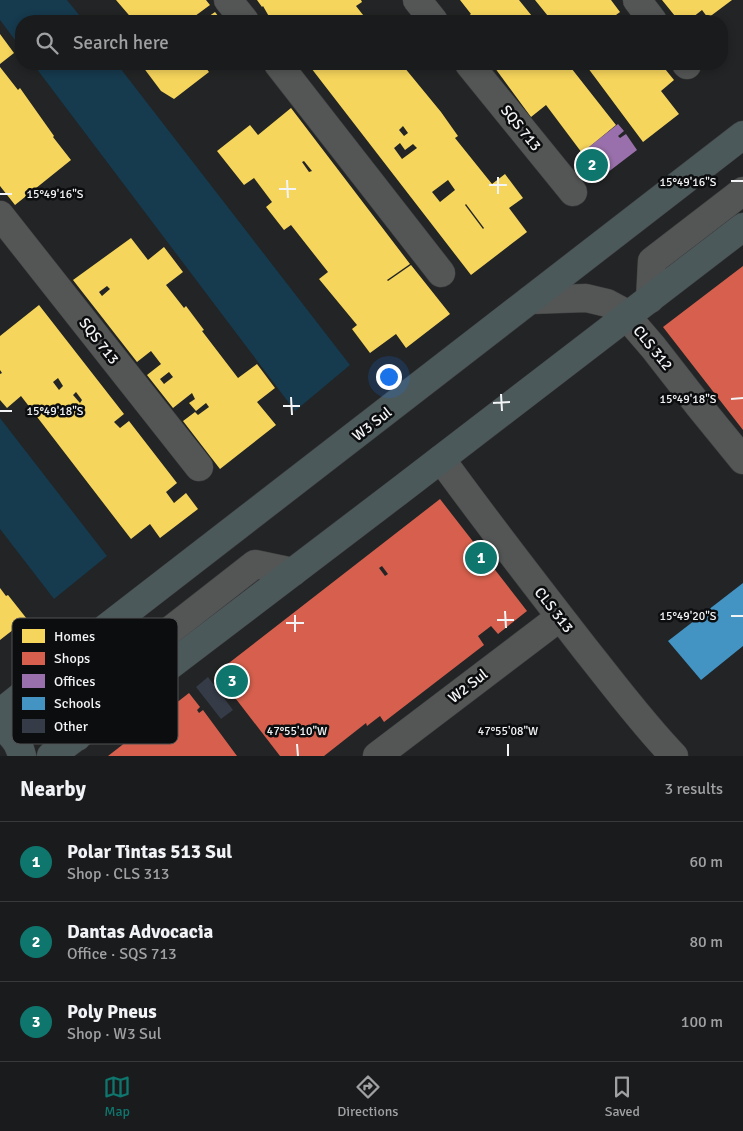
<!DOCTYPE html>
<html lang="en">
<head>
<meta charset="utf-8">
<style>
  :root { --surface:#1a1b1c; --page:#232425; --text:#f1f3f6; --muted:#9fa1a3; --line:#38393b; --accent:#0f766e }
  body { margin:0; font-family:Signika,sans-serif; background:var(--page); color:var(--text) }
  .you { position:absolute; left:388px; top:376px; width:18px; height:18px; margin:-12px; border:4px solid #fff; border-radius:50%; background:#1a73e8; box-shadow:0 0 0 8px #1a73e833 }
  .badge { display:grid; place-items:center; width:32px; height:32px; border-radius:50%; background:var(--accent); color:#fff; font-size:16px; font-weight:700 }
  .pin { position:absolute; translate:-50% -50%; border:2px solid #fff; box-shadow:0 1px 5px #0006 }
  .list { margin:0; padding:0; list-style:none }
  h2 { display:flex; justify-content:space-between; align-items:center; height:65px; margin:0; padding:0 20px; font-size:21px }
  h2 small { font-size:16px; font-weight:400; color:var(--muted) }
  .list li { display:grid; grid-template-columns:32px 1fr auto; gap:15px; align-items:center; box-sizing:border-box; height:80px; padding:0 20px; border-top:1px solid var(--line) }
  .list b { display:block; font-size:19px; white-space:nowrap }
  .list p { margin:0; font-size:16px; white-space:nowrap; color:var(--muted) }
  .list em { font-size:16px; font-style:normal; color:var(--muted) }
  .icon { flex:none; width:28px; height:28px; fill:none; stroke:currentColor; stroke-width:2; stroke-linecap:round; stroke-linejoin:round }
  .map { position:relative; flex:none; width:743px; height:756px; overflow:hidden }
  .search { position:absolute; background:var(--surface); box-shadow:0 2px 8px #0003; left:15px; right:15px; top:15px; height:55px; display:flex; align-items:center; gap:12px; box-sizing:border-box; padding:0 18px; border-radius:20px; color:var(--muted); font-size:19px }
  .sheet { height:305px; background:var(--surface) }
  nav { display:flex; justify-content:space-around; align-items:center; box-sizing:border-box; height:70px; border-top:1px solid var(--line); background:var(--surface); font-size:14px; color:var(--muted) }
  nav a { display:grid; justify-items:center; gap:2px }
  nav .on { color:var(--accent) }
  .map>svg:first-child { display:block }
  .green { fill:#163a4e }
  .homes { fill:#f6d55c; fill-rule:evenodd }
  .shops { fill:#d6604d; fill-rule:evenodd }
  .offices { fill:#9970ab }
  .schools { fill:#4393c3 }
  .building { fill:#353b47 }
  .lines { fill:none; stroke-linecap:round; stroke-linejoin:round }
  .minor-casing { stroke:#3e3f40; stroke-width:29 }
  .major-casing { stroke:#3e3f40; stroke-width:29 }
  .minor { stroke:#545555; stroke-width:28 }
  .major { stroke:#4c595b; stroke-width:28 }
  .ticks { fill:none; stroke:#f2f4f5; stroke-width:2 }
  .labels { text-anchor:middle; stroke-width:5; stroke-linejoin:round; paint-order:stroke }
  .street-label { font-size:15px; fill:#f2f4f5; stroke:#0c0d0e }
  .key { fill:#0c0d0e; stroke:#515253; stroke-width:1 }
  .key-label { font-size:14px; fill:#f2f4f5 }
  .ticks-label { font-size:12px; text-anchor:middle; fill:#f2f4f5; stroke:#0c0d0e; stroke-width:5; stroke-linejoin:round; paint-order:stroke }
</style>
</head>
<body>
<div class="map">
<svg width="743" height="756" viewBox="0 0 743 756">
  <rect width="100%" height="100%" fill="#222425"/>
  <path class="green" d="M0,0H67L84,21H21V48L0,20Z
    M33,64H117L350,365L295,411Z
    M0,418L107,556L54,599L0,529Z"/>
  <path class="homes" d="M116,0H206L210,5L191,19L193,21H134Z
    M257,0H361L362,2L356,6L367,20L372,17L375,21H276L273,18L271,20L263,6L262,7Z
    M460,0H519L536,21H461L471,14Z
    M535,0H611L620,12L612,18L614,21H552Z
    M662,0H732L708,18L702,10L688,21H679Z
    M215,12L222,21H202Z
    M0,34L14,53L0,64Z
    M147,64H203L209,72L174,99L161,91L143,67Z
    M308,64H409L404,67L441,112L458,136L455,138L492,184L505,174L523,198L509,208L527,232L471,275ZM403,126L408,133L404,136L399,130ZM400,143L405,150L413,144L417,148L402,159L394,148ZM448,180L455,190L440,202L432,192ZM466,204L484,228L483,229L465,205Z
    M492,64H568L616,125L582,153L546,105L531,117Z
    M585,64H661L674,80L661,91L679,114L643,142Z
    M0,67L18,90L20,88L54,136L53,137L71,160L15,205L0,186Z
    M291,108L410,264L387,280L388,281L411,265L450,314L406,348L396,334L370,353L352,329L357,325L319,279L328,272L291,225L284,230L266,207L272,202L254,178L244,185L217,151L250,125L258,135ZM304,161L312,171L309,172L302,162Z
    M131,238L148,260L164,247L183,272L166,285L184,308L186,306L204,330L202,331L238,378L257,364L275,388L257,402L276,425L220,469L183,421L195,412L198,415L209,407L206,403L196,411L189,403L195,399L192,393L173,408L147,375L161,364L151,351L137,362L73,280ZM107,286L110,289L102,296L99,292ZM169,372L173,377L164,384L160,379Z
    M39,305L124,414L114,422L120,428L129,421L177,483L166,492L174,503L186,493L198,509L160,538L150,524L131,539L21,396L7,408L0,400V374L2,373L0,370V336ZM58,378L63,386L59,390L53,382ZM76,392L82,400L80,403L73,395Z
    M0,588L6,596L8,595L27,619L0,640Z"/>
  <path class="shops" d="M743,266V430L663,327Z
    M440,499L527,611L498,634L491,626L478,636L484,645L384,722L380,716L367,726L366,723L324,756H280L216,673ZM382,566L388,574L385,576L379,568Z
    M189,693L200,707L197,710L199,713L203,710L237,756H108Z"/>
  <path class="offices" d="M618,124L624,131L618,136L620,138L626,134L637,150L599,179L580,154Z"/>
  <path class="schools" d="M743,583V646L701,680L668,641Z"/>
  <path class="building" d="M208,677L233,710L221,719L196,687Z"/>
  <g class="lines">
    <g class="minor-casing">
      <path id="minor" d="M228,0L245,21
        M417,0L434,21
        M637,0L653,21
        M278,64L441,273
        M469,64L573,192
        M686,64L687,65
        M0,215L199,467
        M650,299L652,261L743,191
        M530,300L586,298L607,303L622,311L653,347L699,406L743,460
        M441,459C488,524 537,587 586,650C614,685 643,724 674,756
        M109,712L113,675L255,564L293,572
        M377,756L560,617"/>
    </g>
    <g class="major-casing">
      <path id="major" d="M33,688C32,693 30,700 31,704C36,723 60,733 77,737
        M0,713L102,631L743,135
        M0,727C12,733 19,743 22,756
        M51,756L398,492L743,227"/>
    </g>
    <use href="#minor" class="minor"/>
    <use href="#major" class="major"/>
  </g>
  <path class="ticks" d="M498,177V194M287,180L288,198M731,181H743M489,185H507M279,189H296M0,194H12M501,394L502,411M291,397L292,415M731,399L743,398M493,403L510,402M283,406H300M0,411H12M505,611L506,628M295,615V632M731,616H743M497,620H514M286,623H304M297,744L298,756M508,744V756"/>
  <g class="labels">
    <g class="street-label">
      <text transform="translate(521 128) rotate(51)" y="5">SQS 713</text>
      <text transform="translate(99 341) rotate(52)" y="5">SQS 713</text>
      <text transform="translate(653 348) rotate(51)" y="5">CLS 312</text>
      <text transform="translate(372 424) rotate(-38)" y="5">W3 Sul</text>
      <text transform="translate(554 610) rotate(52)" y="5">CLS 313</text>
      <text transform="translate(468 686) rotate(-38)" y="5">W2 Sul</text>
    </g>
  </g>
  <rect x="12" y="618" width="166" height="126" rx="8" class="key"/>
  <rect x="22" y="629" width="23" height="14" fill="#f6d55c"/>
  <rect x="22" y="652" width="23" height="13" fill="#d6604d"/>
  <rect x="22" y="674" width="23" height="14" fill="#9970ab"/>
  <rect x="22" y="697" width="23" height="13" fill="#4393c3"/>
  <rect x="22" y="719" width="23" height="14" fill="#353b47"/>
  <g class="key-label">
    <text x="54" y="641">Homes</text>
    <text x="54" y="663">Shops</text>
    <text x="54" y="686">Offices</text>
    <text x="54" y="708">Schools</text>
    <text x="54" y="731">Other</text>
  </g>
  <g class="ticks-label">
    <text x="688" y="186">15°49'16"S</text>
    <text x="55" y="198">15°49'16"S</text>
    <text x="688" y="403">15°49'18"S</text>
    <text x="55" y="415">15°49'18"S</text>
    <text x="688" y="620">15°49'20"S</text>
    <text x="297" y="735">47°55'10"W</text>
    <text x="508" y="735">47°55'08"W</text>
  </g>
</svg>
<div class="you"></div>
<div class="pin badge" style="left:481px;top:558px">1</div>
<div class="pin badge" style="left:592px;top:165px">2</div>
<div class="pin badge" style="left:232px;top:681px">3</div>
<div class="search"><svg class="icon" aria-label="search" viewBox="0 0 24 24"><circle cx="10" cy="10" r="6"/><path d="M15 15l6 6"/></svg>Search here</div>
</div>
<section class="sheet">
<h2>Nearby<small>3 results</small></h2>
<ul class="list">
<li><span class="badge">1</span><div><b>Polar Tintas 513 Sul</b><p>Shop · CLS 313</p></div><em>60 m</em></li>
<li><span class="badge">2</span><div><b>Dantas Advocacia</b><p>Office · SQS 713</p></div><em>80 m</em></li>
<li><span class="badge">3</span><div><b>Poly Pneus</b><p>Shop · W3 Sul</p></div><em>100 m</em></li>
</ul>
</section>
<nav>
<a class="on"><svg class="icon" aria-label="map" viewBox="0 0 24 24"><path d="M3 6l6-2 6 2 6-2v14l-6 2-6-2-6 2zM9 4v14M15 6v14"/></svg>Map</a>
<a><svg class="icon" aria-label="directions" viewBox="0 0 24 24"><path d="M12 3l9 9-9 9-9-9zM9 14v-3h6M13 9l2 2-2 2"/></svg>Directions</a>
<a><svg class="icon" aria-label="saved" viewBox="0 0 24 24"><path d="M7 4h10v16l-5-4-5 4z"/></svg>Saved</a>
</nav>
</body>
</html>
